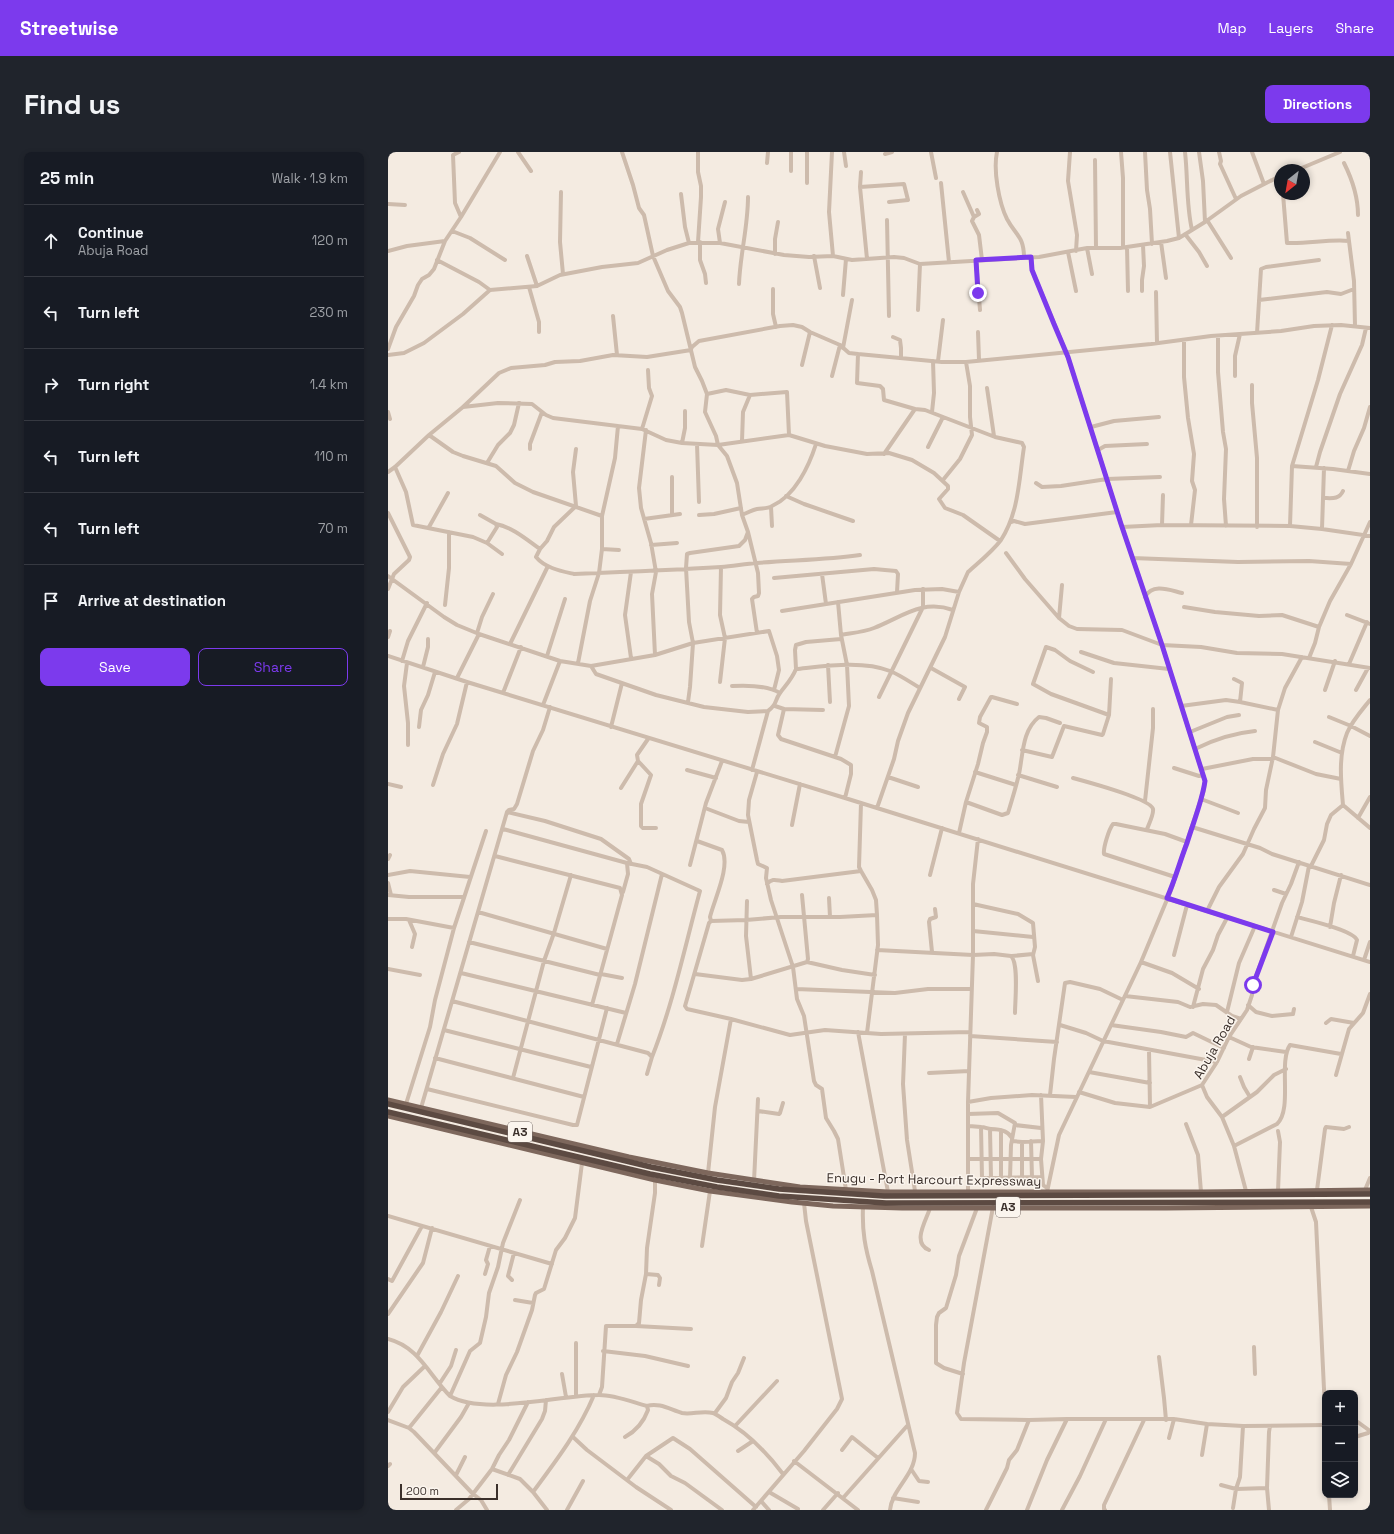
<!DOCTYPE html>
<html lang="en">
<head>
<meta charset="utf-8">
<style>
  :root { --surface:#171b24; --page:#20242c; --text:#f1f3f6; --muted:#9ea1a6; --line:#363941; --accent:#7c3aed }
  body { margin:0; font-family:"Space Grotesk",sans-serif; background:var(--page); color:var(--text) }
  .controls { position:absolute; right:12px; bottom:12px; display:grid; overflow:hidden; border-radius:8px; box-shadow:0 2px 6px #0003 }
  .controls button { width:36px; height:36px; display:grid; place-items:center; padding:0; border:0; border-bottom:1px solid var(--line); background:var(--surface); color:var(--text); font:20px sans-serif }
  .compass { position:absolute; left:886px; top:12px; width:36px; height:36px; border-radius:50%; background:var(--surface); box-shadow:0 2px 6px #0003; rotate:211deg }
  .scale { position:absolute; left:12px; bottom:10px; width:98px; box-sizing:border-box; padding-left:4px; border:2px solid #3b302b; border-top:0; font-size:11px; line-height:14px; white-space:nowrap; color:#3b302b; -webkit-text-stroke:3px #fbf5ee; paint-order:stroke }
  .stop { position:absolute; width:12px; height:12px; margin:-9px; border:3px solid #7c3aed; border-radius:50%; background:#fff }
  .stop.end { background:#7c3aed; border-color:#fff; box-shadow:0 1px 4px #0008 }
  .list { margin:0; padding:0; list-style:none }
  h2 { display:flex; justify-content:space-between; align-items:center; height:52px; margin:0; padding:0 16px; font-size:17px }
  h2 small { font-size:13px; font-weight:400; color:var(--muted) }
  .list li { display:grid; grid-template-columns:26px 1fr auto; gap:12px; align-items:center; box-sizing:border-box; height:72px; padding:0 16px; border-top:1px solid var(--line) }
  .list b { display:block; font-size:15px; white-space:nowrap }
  .list p { margin:0; font-size:13px; white-space:nowrap; color:var(--muted) }
  .list em { font-size:13px; font-style:normal; color:var(--muted) }
  .actions { display:flex; gap:8px; padding:12px 16px }
  .actions a { flex:1; padding:9px 0; border:1px solid var(--accent); border-radius:8px; text-align:center; font-size:14px; color:var(--accent) }
  .actions .main { background:var(--accent); color:#fff }
  .icon { flex:none; width:22px; height:22px; fill:none; stroke:currentColor; stroke-width:2; stroke-linecap:round; stroke-linejoin:round }
  .map { position:relative; flex:none; width:982px; height:1358px; overflow:hidden; border-radius:8px }
  header { display:flex; align-items:center; gap:24px; box-sizing:border-box; height:56px; padding:0 20px; background:var(--accent); color:#fff }
  header strong { font-size:19px }
  nav { display:flex; gap:22px; margin-inline-start:auto; font-size:14px }
  .intro { display:flex; align-items:center; justify-content:space-between; box-sizing:border-box; height:96px; padding:0 24px }
  h1 { margin:0; font-size:28px }
  .button { padding:10px 18px; border-radius:8px; background:var(--accent); color:#fff; font-size:14px; font-weight:700 }
  main { display:flex; gap:24px; padding:0 24px }
  aside { flex:1; background:var(--surface); border-radius:8px; box-shadow:0 2px 6px #0003 }
  .map>svg:first-child { display:block }
  .lines { fill:none; stroke-linecap:round; stroke-linejoin:round }
  .minor { stroke:#cdbbac; stroke-width:4 }
  .major { stroke:#7d675c; stroke-width:5 }
  .highway { stroke:#5c4a42; stroke-width:5.5 }
  .route { stroke:#7c3aed; stroke-width:5 }
  .labels { text-anchor:middle; stroke-width:3; stroke-linejoin:round; paint-order:stroke }
  .shield { fill:#fbf5ee; stroke:#756b66; stroke-width:1 }
  .shield-label { font-size:12px; font-weight:bold; fill:#3b302b }
  .street-label { font-size:13px; fill:#3b302b; stroke:#fbf5ee }
</style>
</head>
<body>
<header>
<strong>Streetwise</strong>
<nav><a>Map</a><a>Layers</a><a>Share</a></nav>
</header>
<div class="intro"><h1>Find us</h1><a class="button">Directions</a></div>
<main>
<aside>
<h2>25 min<small>Walk · 1.9 km</small></h2>
<ul class="list">
<li><svg class="icon" aria-label="ahead" viewBox="0 0 24 24"><path d="M12 20V5M6 11l6-6 6 6"/></svg><div><b>Continue</b><p>Abuja Road</p></div><em>120 m</em></li>
<li><svg class="icon" aria-label="left" viewBox="0 0 24 24"><path d="M17 20v-9H6M10 6l-5 5 5 5"/></svg><div><b>Turn left</b></div><em>230 m</em></li>
<li><svg class="icon" aria-label="right" viewBox="0 0 24 24"><path d="M7 20v-9h11M14 6l5 5-5 5"/></svg><div><b>Turn right</b></div><em>1.4 km</em></li>
<li><svg class="icon" aria-label="left" viewBox="0 0 24 24"><path d="M17 20v-9H6M10 6l-5 5 5 5"/></svg><div><b>Turn left</b></div><em>110 m</em></li>
<li><svg class="icon" aria-label="left" viewBox="0 0 24 24"><path d="M17 20v-9H6M10 6l-5 5 5 5"/></svg><div><b>Turn left</b></div><em>70 m</em></li>
<li><svg class="icon" aria-label="arrive" viewBox="0 0 24 24"><path d="M6 21V4h12l-3 4 3 4H6"/></svg><div><b>Arrive at destination</b></div></li>
</ul>
<div class="actions"><a class="main">Save</a><a>Share</a></div>
</aside>
<div class="map">
<svg width="982" height="1358" viewBox="0 0 982 1358">
  <rect width="100%" height="100%" fill="#f4ebe1"/>
  <g class="lines">
    <path class="minor" d="M71,0L65,3L67,51L73,65
      M130,0L143,19
      M234,0L245,33L251,56L256,63L265,104L280,139L292,155L294,161L307,215L314,229L319,242L317,260L328,284L330,293L339,304L349,331L354,363L360,380L370,421L371,441L370,444L366,445L364,447L369,481
      M403,0V19
      M444,0L441,60L445,104
      M456,0L458,14
      M543,0L548,26
      M609,0C605,18 611,51 619,67C628,84 636,84 636,106
      M682,0L680,29L689,83L688,99
      M733,0L735,26V95
      M757,0L759,38L762,57L764,92
      M782,0L791,86
      M797,0C800,26 798,52 804,78
      M811,0L815,29L817,70
      M831,0L833,9L832,12L848,47
      M864,0L876,32
      M497,2L504,0
      M707,8L708,96
      M379,11L380,0
      M956,11C964,27 970,44 970,63
      M909,18L952,0
      M473,20L472,35L479,107
      M419,31V0
      M553,31L561,110
      M472,35L516,32L520,48L501,50
      M173,40L172,90L175,122
      M575,40L586,65L584,69L591,83L594,108
      M293,42L297,75L301,91
      M895,42L899,91C920,92 941,87 961,89
      M0,52L17,53
      M586,65L591,62L589,58
      M499,68L501,164
      M819,68L843,106
      M64,79L82,86L117,108
      M960,81L966,129L967,174
      M797,82L811,100L819,114
      M310,90L313,45V34L310,20V0
      M312,90V108L317,122L318,131
      M773,90L778,126
      M332,91L330,77L337,50
      M739,95L740,139
      M699,96L704,122
      M0,99L19,94L57,89
      M680,100L688,139
      M387,102V87L390,70
      M139,104L149,134
      M426,104L432,136
      M643,105L644,118L680,205L733,372L774,493L817,629L816,638L783,738L753,810L671,983L659,1040
      M49,108L91,130L102,138
      M588,108L592,158
      M351,132C352,103 360,75 360,45
      M141,135L151,170V180
      M385,137V162L388,175
      M754,139V128L756,114L755,93
      M768,140L769,191
      M455,143L458,107
      M871,148L939,140L953,142L966,137
      M530,158L532,112
      M225,164L229,203
      M590,180L591,208
      M869,181L873,117L878,115L931,108
      M830,184V220L835,280L838,297L836,347L838,374
      M505,185L512,188L513,196V205
      M796,188V225L800,266L806,302L804,329L807,338L803,373
      M455,196L464,148
      M0,197L8,175L26,144L30,133L34,127L41,123L46,117L57,89L73,65L112,0
      M303,197L304,195L311,189L392,174L405,173L414,175L422,180L452,193L461,201L470,202L469,231L492,234L495,237L496,248L527,257
      M470,202L554,210H578L582,234V265L584,283L572,307L555,328
      M0,203L16,201L36,191L75,162L102,138L149,134L172,123L214,115L250,111L279,98L301,91H332L396,103L421,105L445,104L464,108L506,105L516,106L532,112L651,105L699,96H732L779,89L791,86L817,70L853,44L892,24
      M550,209L555,168
      M578,210L763,192L823,184L893,179L926,174L953,173L982,176
      M414,213L422,180
      M444,224L452,193
      M847,224V204L852,182
      M864,233V251L869,306V375
      M599,236L606,284
      M319,242L338,238L362,243L399,240L401,283
      M75,255L110,251L144,252L158,263L165,266L254,277L278,288L294,291L330,293L401,283L437,294L479,302L501,301L524,308L546,321L560,334V337L551,347L557,356L575,363L612,389
      M0,260L2,267
      M544,260L546,241L545,209
      M703,275L726,269L771,265
      M254,277L264,244L261,236L260,218
      M258,278L251,336L253,356L263,391L268,420L264,442L267,503
      M41,283L65,300L75,304L108,314L127,331L145,340L214,364
      M354,289L355,260L362,243
      M294,291L297,276V259
      M309,292L311,350
      M540,295L555,265
      M142,297V292L154,260
      M188,297L185,320L188,354L166,375L159,389L152,397L148,405C157,416 173,419 186,422C235,420 284,418 333,415C345,414 357,412 369,411C403,408 438,408 472,403
      M710,298L717,294L759,292
      M99,311L110,293L122,281L126,273L131,251
      M904,314L945,317L982,322
      M7,315L18,340L25,373L85,385L99,391L114,402
      M928,315L932,300L952,242L974,193L978,176
      M960,319L966,299L976,276L982,255
      M0,320L7,315L41,283L75,255L111,221L123,216L157,213L167,210L192,209L225,203L259,205L303,198
      M284,325V363
      M648,331L654,335L673,334L719,327L772,325
      M398,344L416,352L465,369
      M935,346C943,346 951,348 955,339
      M383,355L384,374
      M0,361L22,405L21,408L6,422L0,437
      M92,363L108,372L109,375L99,391
      M311,363L326,362L353,356
      M354,363C359,361 364,358 369,357C374,356 380,357 384,354C407,344 421,314 428,292
      M256,367L292,362
      M623,370L626,369L637,372L729,360
      M108,372C124,375 138,387 152,397
      M774,373L775,343
      M902,374L904,314L930,228L944,173
      M41,375L60,341
      M734,375L774,373L902,374L934,377L982,384
      M934,377L936,316
      M263,393L289,391
      M214,397L231,398
      M618,401L637,427L671,466L681,474L689,477L734,478L774,493L813,495L849,501L894,502L982,516
      M744,406L850,410L921,409L963,412
      M243,420L237,463L243,506
      M434,422L438,452
      M0,424L56,465L69,473L91,482L172,509L203,514L208,522L268,543L316,555L360,560L380,559
      M386,426L486,417L508,419L510,422L509,440
      M757,445C765,431 781,438 794,441
      M450,450L453,483
      M57,453L61,416V380
      M796,455L827,460L871,464L894,463L931,475
      M394,459L527,438L554,437L571,440
      M959,463L982,472
      M671,466L674,433
      M89,481L94,465L105,442
      M0,485L2,479
      M122,492L160,414
      M693,500L726,511L781,517
      M0,504L79,530L457,646L982,810
      M159,504L177,447
      M921,506L927,491L931,475L942,449L963,412L982,370
      M14,509L20,489L39,451
      M19,511L16,534L20,571V593
      M190,511L202,449L211,421L214,397V364L227,306L230,274
      M961,512L979,470
      M440,513L442,550
      M203,514L267,503L305,491L381,479L389,504L391,518L386,538
      M35,515L40,495V487
      M543,516L577,535L571,547
      M408,517L407,498L408,493L418,490L453,487
      M705,520L682,509L667,498L658,495L645,532L663,542L721,563
      M69,526L91,482
      M846,527L854,531L852,550
      M332,530L337,486L332,463L333,415
      M344,534C360,533 378,533 392,541
      M937,538L947,509
      M968,538L980,516
      M115,541L133,495
      M491,545L535,455V437
      M982,548C974,558 964,569 959,581C950,604 953,630 955,653L982,676
      M300,550L302,535L305,491L301,470L298,416L299,402L302,401L351,394L357,388L360,380
      M155,553L172,509
      M387,554L396,557L390,583L393,587L453,607L463,613V622L457,646
      M793,554L838,548L852,550L890,558
      M396,557L435,558
      M941,565L963,574L982,584
      M31,575L33,558L40,543L47,520
      M223,575L234,531
      M802,580L839,565L851,563
      M260,587L249,603L250,609L263,623L253,652V674L255,676H268
      M927,590L954,601
      M807,597C825,588 847,581 867,579
      M634,598L664,605L676,574L714,583L715,582L721,563L723,527
      M447,605L461,554L459,513L453,483C464,481 476,480 486,476C514,465 534,447 565,458
      M885,605L928,622L953,627
      M786,616L811,624L815,623
      M814,617L865,607H885
      M299,618L328,626
      M364,618L380,559C390,552 386,549 392,541C398,533 404,527 408,517C437,514 475,508 502,519C512,523 522,530 532,536
      M369,620L361,648L360,663L369,708L370,712L379,716L378,726L383,748L405,815L409,847L416,864L426,929L428,933L434,937L438,966L446,979L450,987L458,1038
      M587,620L628,633
      M630,623L669,635
      M500,625L530,635
      M685,626C696,629 763,647 765,657C766,662 761,672 759,677
      M0,632L13,635
      M45,633L55,602L69,572L79,530
      M233,636L250,609
      M813,647L850,661
      M757,649L765,576V557
      M578,650L614,663L620,661C624,648 628,635 631,622C635,603 634,578 651,565L658,566L672,571
      M473,651L471,715L473,719L484,738L488,748L489,763L490,793L479,881
      M317,656L351,669L361,670
      M489,656L506,607L510,589L520,561L557,485L571,440L580,420C591,410 604,400 613,388C631,360 631,327 636,295L634,291L607,285L537,258L527,257L496,302
      M119,660L157,669L213,687L241,707L243,712
      M970,666L982,645
      M404,673L412,632
      M804,675L872,696L884,702L982,733
      M115,677L239,711
      M571,681L578,650L590,612L595,591L599,580V575L591,571L592,565L603,545H604L629,552
      M309,689L334,698C343,714 326,748 322,765L323,769L321,771L297,854L299,857L343,867L402,883L437,878L493,882L582,880
      M107,704L232,736L234,743L204,853
      M0,707L2,703
      M302,713L318,651L334,609
      M923,714L936,688L939,672L943,663L955,653
      M0,723L22,719L82,725
      M542,723L554,676
      M787,725L716,702C715,696 721,677 725,672H728L777,682L799,690
      M0,731L3,743
      M379,732C384,726 388,728 394,729L473,719
      M886,738L898,742
      M235,740L240,722L239,711L259,715L312,739C297,794 285,852 264,905
      M0,743L21,745H76
      M441,746L442,765
      M359,749L358,784L363,827
      M585,752L630,762L645,771L647,795L645,803L650,829
      M819,759L831,735L855,702L866,677L877,656L878,638L885,605L890,558L897,536L914,505
      M90,760L219,797
      M909,765C920,768 965,778 969,788L965,804
      M0,767H18L66,776
      M21,768L27,782L24,795
      M323,769L358,768L393,765H452L489,763
      M942,775L946,751L953,723
      M585,779L645,785
      M903,785L914,750L921,714
      M81,790L212,823
      M489,798L585,803L606,802L623,804C631,811 627,849 627,861
      M544,800L541,770L542,767L548,765L547,757
      M786,803L799,753
      M624,804L645,802
      M976,808L982,790
      M419,810L454,818L487,823
      M753,810L784,821L811,837
      M0,817L32,823
      M73,821L238,861
      M213,822L234,826
      M307,822L354,828L363,827L419,810L420,807L414,743
      M408,837L507,841L540,837H584
      M737,844L790,850L802,855L815,852L828,853L844,864L853,867
      M64,849L260,901L264,905L259,922
      M860,853L868,860L884,864L905,862L906,857
      M805,855L815,817L825,798L830,783L839,766
      M839,860L851,811L867,774
      M938,871L943,867L966,871
      M672,873L698,881L715,889L829,910
      M723,873L773,880L798,885L805,881L836,896
      M56,878L203,915
      M470,880L500,1040
      M517,882L515,932L519,988L527,1039
      M582,884L669,890
      M841,885L863,895L898,900
      M229,892L247,832L274,722
      M761,898L762,955
      M47,906L196,945
      M861,907L865,895
      M701,920L762,931
      M541,921L581,919
      M948,923L961,877L975,861L982,842
      M852,925L856,935L862,945
      M125,926L156,809L166,781L183,723
      M814,933L829,910L841,885L859,858L864,843L865,833L894,751L903,732L911,710
      M814,933L819,945L834,965L846,994L858,1039
      M39,937L185,973H189L219,856
      M691,940L727,951L762,955L814,933
      M653,943L655,989L653,1007L655,1033L659,1036
      M662,943L666,907L677,831L682,830L712,837L735,848
      M580,950L603,946L644,943L688,945
      M18,952L42,875L47,848L66,776L98,679
      M33,956L119,660L121,658L126,657L129,652L145,599L155,578L162,555
      M370,959L391,962L392,961L395,951
      M580,962L610,961L627,971L623,993L622,1026
      M834,965L869,940L886,923L898,917
      M798,972L810,1003L813,1040
      M627,973L653,976
      M581,974L593,975L594,1026L654,1025
      M593,975C597,975 600,977 603,977C611,977 620,978 624,986
      M602,977L603,1026
      M613,978V1026
      M890,979L892,990L890,1039
      M624,989L634,990L655,989
      M643,989L644,1026
      M634,990V1026
      M846,994L889,972C905,957 890,910 902,893L953,902
      M580,1007H653
      M320,1021L327,955L343,867
      M366,1029L370,947
      M929,1038L937,977L938,975L956,977L961,975
      M977,1038L982,1026
      M580,1040V950L585,803V732L590,687
      M475,1055C474,1079 477,1096 484,1119L527,1301C527,1323 504,1337 502,1358
      M605,1055L576,1211L569,1261L573,1267L641,1268L679,1267H786L819,1272L855,1274L937,1273
      M923,1055L928,1070L937,1258
      M0,1064L164,1112
      M314,1094L322,1039
      M541,1098C523,1091 539,1067 542,1056
      M97,1122L100,1112L98,1108L102,1094
      M258,1122L270,1123L272,1126L271,1133
      M0,1127L4,1129L34,1074
      M124,1128L120,1124L126,1101
      M127,1148L145,1151
      M0,1162L35,1111L44,1076
      M248,1174L303,1177
      M0,1187C31,1195 41,1223 62,1244C96,1264 171,1243 211,1243C227,1243 244,1250 259,1254C271,1250 283,1258 294,1261C304,1263 314,1258 325,1261C328,1262 332,1265 335,1267C359,1280 379,1301 395,1322
      M188,1191V1244
      M866,1195L867,1222
      M215,1199L257,1204L300,1214
      M29,1204L53,1160L70,1124
      M771,1205L776,1246L778,1268
      M174,1222L178,1245
      M575,1222L556,1216L548,1211V1173L549,1165L551,1161L558,1156L568,1123L571,1104L589,1056
      M52,1231L63,1214L68,1198
      M211,1243L214,1235L218,1174H248L251,1171L253,1148L258,1122L259,1096L267,1041V1028
      M62,1244L82,1199L92,1191L98,1165L101,1141L110,1115L115,1091L132,1048
      M110,1252L118,1223L129,1200L144,1158L147,1143L148,1141L156,1137L168,1098L177,1086L187,1066L194,1011
      M0,1260L15,1235L37,1214
      M327,1261L338,1246L344,1230L350,1221L356,1206
      M0,1268L21,1276L26,1280L85,1342L93,1348L99,1358
      M967,1268L982,1279
      M347,1274L389,1229
      M21,1276L54,1235
      M185,1285L199,1298L248,1335L283,1358
      M237,1285C248,1279 256,1269 260,1258L259,1254
      M967,1285L980,1281L981,1279
      M781,1286L786,1267
      M454,1298L464,1285L490,1306
      M350,1299L365,1289
      M47,1300L73,1265L81,1251
      M814,1303L819,1272
      M258,1304L271,1312L283,1324L297,1331L334,1358
      M406,1309L470,1358
      M0,1314L2,1312
      M104,1317L132,1327L145,1340L159,1358
      M523,1317L531,1329L540,1330
      M68,1323L77,1305
      M120,1323L154,1267L157,1259L158,1248
      M239,1328L258,1304L285,1286L302,1297L368,1355
      M833,1333L848,1337L879,1336
      M145,1340C168,1309 191,1279 206,1243
      M381,1340L410,1357
      M941,1343L942,1358
      M455,1346L519,1274
      M505,1346L530,1350
      M373,1349L381,1358
      M845,1356L848,1337L852,1325L855,1274
      M68,1358L81,1347L104,1317L111,1303L121,1288L140,1250
      M179,1358L195,1329
      M365,1358L416,1299L449,1257L454,1247L418,1069L416,1051
      M435,1358L450,1341
      M598,1358L619,1316L621,1308L629,1298L641,1268
      M639,1358L659,1308L679,1267
      M674,1358L692,1324L718,1267
      M717,1358L716,1357V1353L756,1268
      M881,1358L879,1336L881,1280L882,1274"/>
    <path class="major" d="M0,948L241,1005L320,1021L412,1035L500,1040H813L982,1038
      M0,964L267,1028L322,1039L404,1050L445,1054L514,1056H778L982,1054"/>
    <path class="highway" d="M0,952L263,1015L329,1028L391,1037L496,1044L982,1042
      M0,960L262,1022L329,1035L391,1044L498,1051L982,1050"/>
  </g>
  <g class="lines">
    <path class="route" d="M590,141L588,108L643,105L644,118L666,172L680,205L733,372L774,493L817,629C814,650 805,671 799,691C792,709 787,728 779,746L885,780L865,833"/>
  </g>
  <g class="labels">
    <g class="shield">
      <rect x="120" y="970" width="24" height="20" rx="3"/>
      <rect x="608" y="1045" width="24" height="20" rx="3"/>
    </g>
    <g class="shield-label">
      <text x="132" y="984">A3</text>
      <text x="620" y="1059">A3</text>
    </g>
    <g class="street-label">
      <text transform="translate(826 895) rotate(-60)" y="5">Abuja Road</text>
      <text transform="translate(546 1027) rotate(1)" y="5">Enugu - Port Harcourt Expressway</text>
    </g>
  </g>
</svg>
<div class="controls">
<button>+</button>
<button>−</button>
<button><svg class="icon" aria-label="layers" viewBox="0 0 24 24"><path d="M12 4l9 5-9 5-9-5zM3 14l9 5 9-5"/></svg></button>
</div>
<svg class="compass" viewBox="-18 -18 36 36"><path d="M0-13l5 13h-10z" fill="#e53935"/><path d="M0 13l5-13h-10z" fill="#9ea1a6"/></svg>
<div class="scale">200 m</div>
<div class="stop" style="left:865px;top:833px"></div>
<div class="stop end" style="left:590px;top:141px"></div>
</div>
</main>
</body>
</html>
